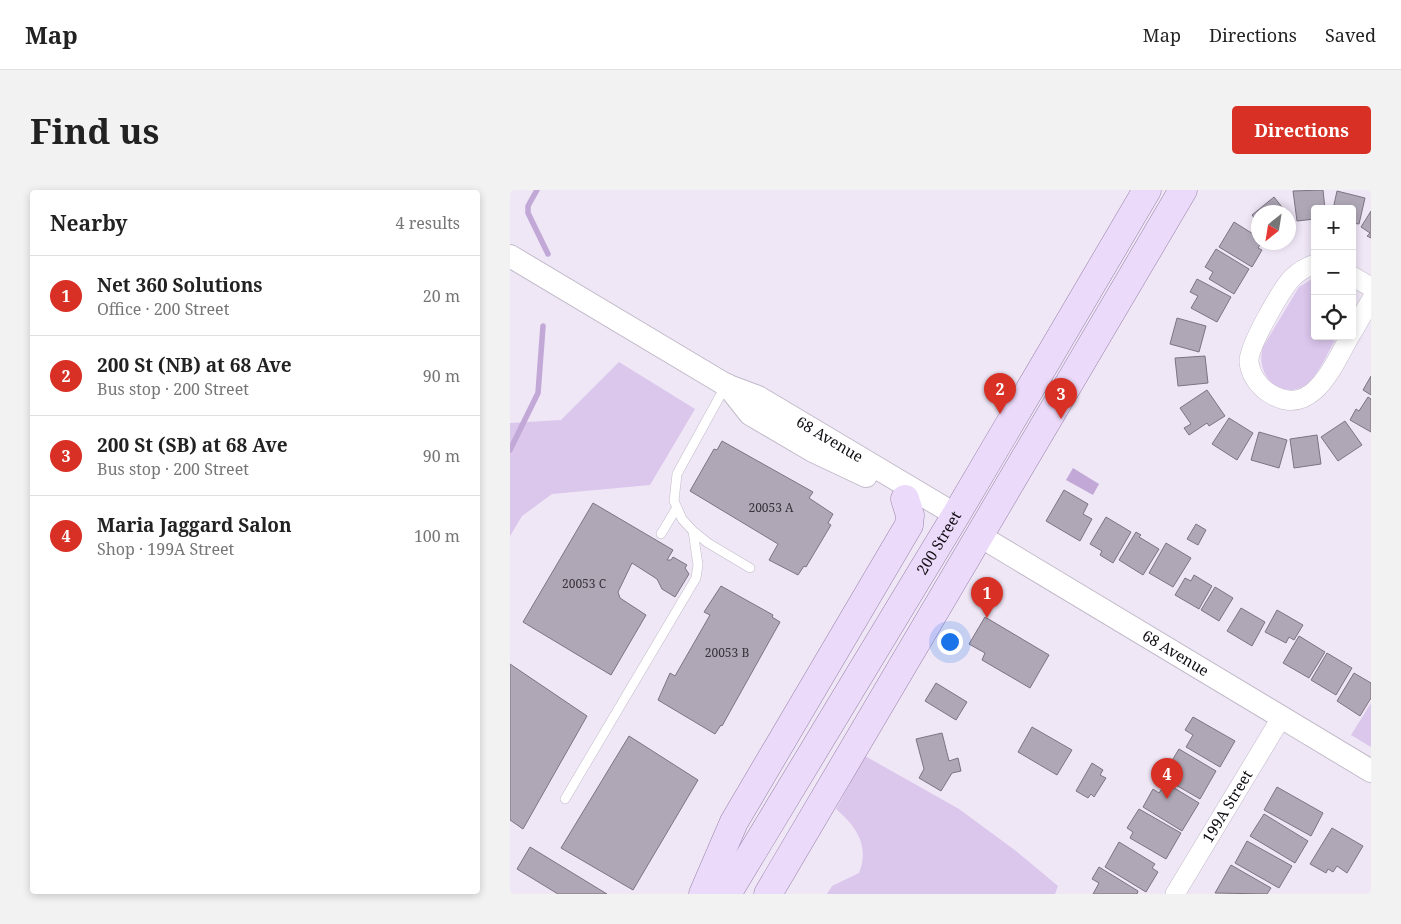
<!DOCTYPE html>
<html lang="en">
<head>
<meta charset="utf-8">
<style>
  :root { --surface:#fff; --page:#f2f2f2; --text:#222; --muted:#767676; --line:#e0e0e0; --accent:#d93025 }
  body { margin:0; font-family:"Noto Serif",serif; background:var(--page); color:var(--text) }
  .controls { position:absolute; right:15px; top:15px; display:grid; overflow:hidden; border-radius:5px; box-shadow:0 2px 8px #0003 }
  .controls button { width:45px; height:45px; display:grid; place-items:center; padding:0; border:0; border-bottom:1px solid var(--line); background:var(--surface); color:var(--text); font:25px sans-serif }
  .compass { position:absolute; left:741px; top:15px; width:45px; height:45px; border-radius:50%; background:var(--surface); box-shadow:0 2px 8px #0003; rotate:210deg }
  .you { position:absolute; left:439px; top:451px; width:18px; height:18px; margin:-12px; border:4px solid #fff; border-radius:50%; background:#1a73e8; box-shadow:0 0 0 8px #1a73e833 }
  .badge { display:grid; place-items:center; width:32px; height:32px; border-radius:50%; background:var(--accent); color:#fff; font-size:16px; font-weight:700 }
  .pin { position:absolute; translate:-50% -41px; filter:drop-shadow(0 1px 2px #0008) }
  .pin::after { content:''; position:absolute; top:26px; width:18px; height:15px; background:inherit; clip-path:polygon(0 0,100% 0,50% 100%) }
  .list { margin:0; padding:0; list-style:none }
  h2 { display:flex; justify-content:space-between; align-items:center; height:65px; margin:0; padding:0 20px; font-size:21px }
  h2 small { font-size:16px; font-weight:400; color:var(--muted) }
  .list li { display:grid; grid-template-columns:32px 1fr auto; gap:15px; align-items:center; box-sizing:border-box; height:80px; padding:0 20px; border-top:1px solid var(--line) }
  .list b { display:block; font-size:19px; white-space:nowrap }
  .list p { margin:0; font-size:16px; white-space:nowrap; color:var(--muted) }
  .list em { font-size:16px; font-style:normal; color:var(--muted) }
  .icon { flex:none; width:28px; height:28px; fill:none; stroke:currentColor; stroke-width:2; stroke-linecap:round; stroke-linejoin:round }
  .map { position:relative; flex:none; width:861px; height:704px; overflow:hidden; border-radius:5px }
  header { display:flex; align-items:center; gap:30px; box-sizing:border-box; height:70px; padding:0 25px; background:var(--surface); border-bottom:1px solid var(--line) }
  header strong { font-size:24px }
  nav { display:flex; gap:28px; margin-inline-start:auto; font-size:18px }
  .intro { display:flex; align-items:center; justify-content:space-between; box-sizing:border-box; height:120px; padding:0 30px }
  h1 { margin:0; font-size:35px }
  .button { padding:12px 22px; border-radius:5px; background:var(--accent); color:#fff; font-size:18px; font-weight:700 }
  main { display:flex; gap:30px; padding:0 30px }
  aside { flex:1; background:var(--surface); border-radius:5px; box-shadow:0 2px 8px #0003 }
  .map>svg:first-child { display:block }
  .green { fill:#dbc6ec }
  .water { fill:#c2a8d7 }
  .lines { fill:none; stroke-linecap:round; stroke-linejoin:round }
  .stream { stroke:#c2a8d7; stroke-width:5.5 }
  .building { fill:#afa7b6; stroke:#7c7482 }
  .service-casing { stroke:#c2bac9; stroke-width:10 }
  .minor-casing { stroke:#c2bac9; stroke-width:20 }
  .tertiary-casing { stroke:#c2bac9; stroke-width:24 }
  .primary-casing { stroke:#9782a8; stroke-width:29 }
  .service { stroke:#fff; stroke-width:9 }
  .minor { stroke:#fff; stroke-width:19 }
  .tertiary { stroke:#fff; stroke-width:22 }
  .primary { stroke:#ecdafb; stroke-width:28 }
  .labels { text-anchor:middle; stroke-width:4; stroke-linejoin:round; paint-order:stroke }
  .number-label { font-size:12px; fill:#37333a }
  .street-label { font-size:15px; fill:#0f0c11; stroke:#fff }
</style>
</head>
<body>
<header>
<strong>Map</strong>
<nav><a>Map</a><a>Directions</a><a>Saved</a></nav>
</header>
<div class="intro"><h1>Find us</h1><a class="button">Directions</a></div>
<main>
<aside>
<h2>Nearby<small>4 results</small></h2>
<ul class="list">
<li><span class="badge">1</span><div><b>Net 360 Solutions</b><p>Office · 200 Street</p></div><em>20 m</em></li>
<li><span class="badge">2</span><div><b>200 St (NB) at 68 Ave</b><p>Bus stop · 200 Street</p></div><em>90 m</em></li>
<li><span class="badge">3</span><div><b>200 St (SB) at 68 Ave</b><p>Bus stop · 200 Street</p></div><em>90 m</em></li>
<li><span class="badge">4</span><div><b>Maria Jaggard Salon</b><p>Shop · 199A Street</p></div><em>100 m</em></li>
</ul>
</aside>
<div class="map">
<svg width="861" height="704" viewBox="0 0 861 704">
  <rect width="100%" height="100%" fill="#efe6f6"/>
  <path class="green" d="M805,87V146H827C819,160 810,182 798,193C774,213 744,187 753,157L789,97Z
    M109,172L185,219L140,295L42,304L12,326L0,346V233L51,230Z
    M861,513V557L841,545Z
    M355,566L449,619L506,661L548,696L545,704H317L322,696L349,683C360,656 346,636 326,619Z"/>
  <path class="water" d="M563,278L589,294L583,305L556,290Z"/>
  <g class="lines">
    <path class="stream" d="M27,0L18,16V23L38,64
      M0,260L28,203L33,136"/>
  </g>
  <path class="building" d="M813,0L815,19H805V29L787,31L783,1Z
    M827,1L855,8L849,34L842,33V19H823Z
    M764,7L776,22H748V33L742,25Z
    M861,21V48L857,46L860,43L851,37Z
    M724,32L748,47V52H752L748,58L752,60L742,77L709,57Z
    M706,59L739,79L724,104L699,89L703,82L695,77Z
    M687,89L721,107L707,132L681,118L688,106L680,102Z
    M667,128L696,136L689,162L660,154Z
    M695,166L698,193L668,196L665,168Z
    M861,186V205L853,200Z
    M697,200L715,226L699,236L697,233L679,245L674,238L681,234L670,218Z
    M858,207L861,209V242L840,230L846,219L849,221Z
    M719,228L743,243L727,270L702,254Z
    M835,231L852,255L828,271L811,247Z
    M749,242L777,250L769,278L741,270Z
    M807,245L811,274L784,278L780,249Z
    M212,251L303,302L299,308L323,324L318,333L321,335L296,377L294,376L288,385L259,370L268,354L180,301L204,259L207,260Z
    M554,300L578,314L573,324L582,329L570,351L536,331Z
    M83,313L163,360L157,370H161L163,367L177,375L175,378L179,384L165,407L152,399L147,389L122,373L108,402L110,408L136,425L101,485L13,432Z
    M596,327L621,342L603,373L590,365L592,361L580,354Z
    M686,334L696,340L688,355L677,349Z
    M626,342L631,345L629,347L649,359L633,385L609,370Z
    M656,353L681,368L663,397L639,383Z
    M684,385L702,396L689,419L665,405L675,388L681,391Z
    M211,396L263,425L262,427L270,432L212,536L211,535L205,544L148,510L160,483L165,486L200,425L194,422Z
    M705,397L723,408L709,431L691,420Z
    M731,418L755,432L742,456L717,441Z
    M767,420L793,435L784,450L779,447L776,453L755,442Z
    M475,427L539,465L520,498L472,470L475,463L459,454Z
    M789,446L815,462L799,488L773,473Z
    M817,463L842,478L826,505L801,490Z
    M0,474L77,526L13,639L0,630Z
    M844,483L861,493V508L850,526L827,511Z
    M426,493L457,512L446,530L415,511Z
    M683,527L725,551L710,577L676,557L683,545L675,540Z
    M522,537L562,560L547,585L508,562Z
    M432,543L439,571L448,568L451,581L442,583L431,601L409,588L414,579L406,549Z
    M119,546L188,590L123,700L51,658Z
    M669,559L706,581L690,609L652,587Z
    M582,573L593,580L590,585L596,588L584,607L581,604L578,608L566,601Z
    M656,593L689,613L672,641L633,617L643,599L649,603Z
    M767,597L813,623L801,646L754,620Z
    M629,619L671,643L656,669L620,648L623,642L617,638Z
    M754,624L798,651L785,673L740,646Z
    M822,638L853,656L837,683L827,676L823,682L818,679L816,683L800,674Z
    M737,651L782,676L769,698L725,673Z
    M609,652L645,674L642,678L648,682L636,702L595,677Z
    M20,657L97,704H48L7,679Z
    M721,675L761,698L757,704L705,703Z
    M589,677L628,701L627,704H583L589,693L582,689Z"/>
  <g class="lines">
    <g class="service-casing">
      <path id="service" d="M216,195L167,284L164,311L172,329L183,341L198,353L240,378
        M151,344L166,319
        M55,609L186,388L188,375L183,341"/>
    </g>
    <g class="minor-casing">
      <g id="minor">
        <path d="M805,74C796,77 789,81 782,88C771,100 738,157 739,172C740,184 749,197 759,203C802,230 823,176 840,146"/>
        <path d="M842,86L861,97"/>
        <path d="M842,143L861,110"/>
        <path id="s1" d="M665,704L771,528"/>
      </g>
    </g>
    <g class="tertiary-casing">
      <g id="tertiary">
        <path id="s2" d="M0,66L216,195L248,207L446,325"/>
        <path d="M217,195L240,224L303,261L356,286"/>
        <path id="s3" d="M470,346L861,581"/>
      </g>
    </g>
    <g class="primary-casing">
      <g id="primary">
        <path d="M193,704L224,632L399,335L400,325L395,309"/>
        <path id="s4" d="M217,704L446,325L637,0"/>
        <path d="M258,704L673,0"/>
      </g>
    </g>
    <use href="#service" class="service"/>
    <use href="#minor" class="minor"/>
    <use href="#tertiary" class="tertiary"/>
    <use href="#primary" class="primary"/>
  </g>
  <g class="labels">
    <g class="number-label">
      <text x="261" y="322">20053 A</text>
      <text x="74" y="398">20053 C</text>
      <text x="217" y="467">20053 B</text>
    </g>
    <g class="street-label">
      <text dy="5" stroke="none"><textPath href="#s2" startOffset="369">68 Avenue</textPath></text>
      <text dy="5" stroke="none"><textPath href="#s4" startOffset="410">200 Street</textPath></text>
      <text dy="5" stroke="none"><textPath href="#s3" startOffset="228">68 Avenue</textPath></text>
      <text dy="5" stroke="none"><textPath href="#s1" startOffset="102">199A Street</textPath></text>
    </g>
  </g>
</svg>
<div class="controls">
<button>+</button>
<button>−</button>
<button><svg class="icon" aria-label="locate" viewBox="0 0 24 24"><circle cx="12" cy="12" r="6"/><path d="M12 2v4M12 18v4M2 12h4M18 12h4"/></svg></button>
</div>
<svg class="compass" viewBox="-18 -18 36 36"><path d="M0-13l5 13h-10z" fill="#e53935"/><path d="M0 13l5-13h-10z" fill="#767676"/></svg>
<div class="you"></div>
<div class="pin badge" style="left:477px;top:428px">1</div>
<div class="pin badge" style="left:490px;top:224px">2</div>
<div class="pin badge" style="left:551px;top:229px">3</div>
<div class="pin badge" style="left:657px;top:609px">4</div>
</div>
</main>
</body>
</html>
